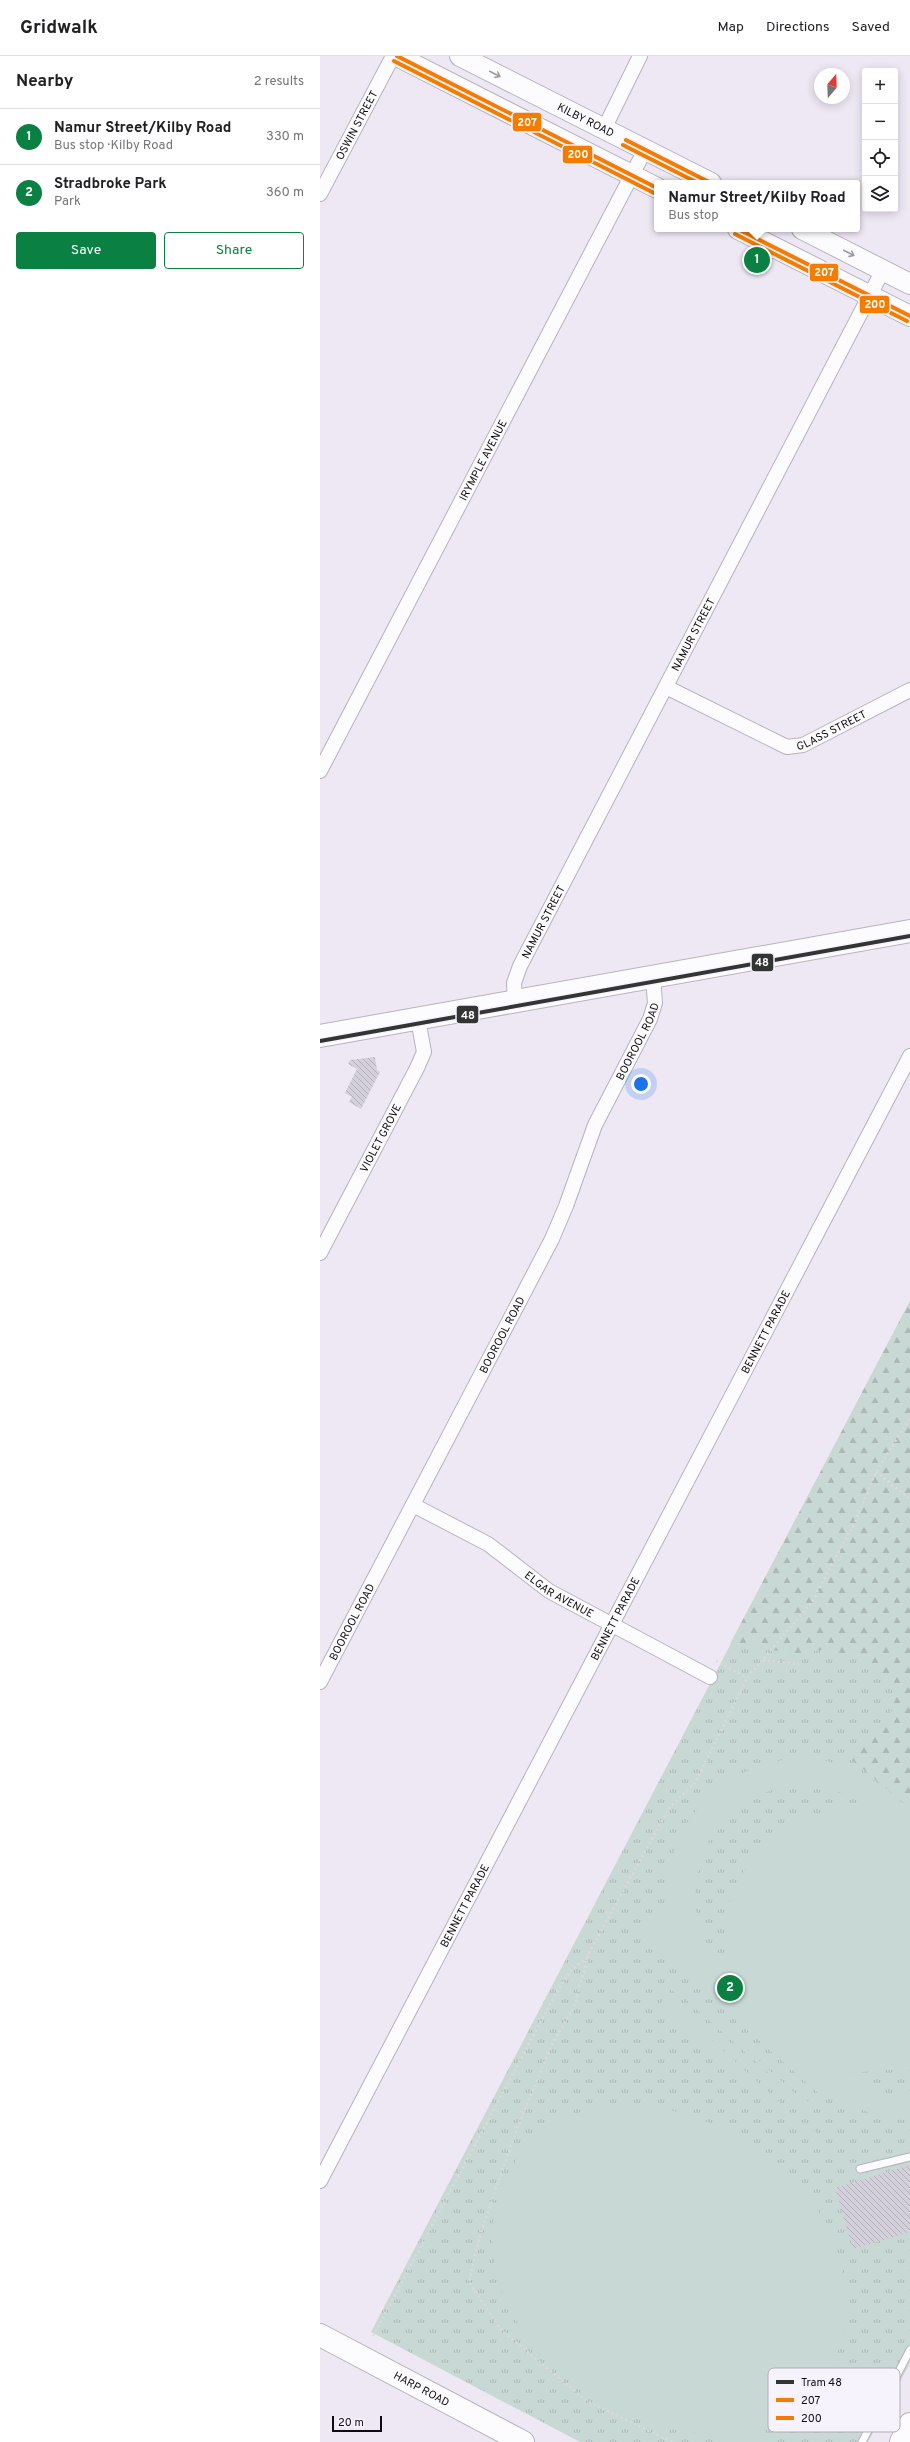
<!DOCTYPE html>
<html lang="en">
<head>
<meta charset="utf-8">
<style>
  :root { --surface:#fff; --page:#f6f6f6; --text:#202124; --muted:#757577; --line:#e0e0e0; --accent:#0b8043 }
  body { margin:0; font-family:Overpass,sans-serif; background:var(--page); color:var(--text) }
  .controls { position:absolute; right:12px; top:12px; display:grid; overflow:hidden; border-radius:4px; box-shadow:0 2px 10px #0003 }
  .controls button { width:36px; height:36px; display:grid; place-items:center; padding:0; border:0; border-bottom:1px solid var(--line); background:var(--surface); color:var(--text); font:20px sans-serif }
  .compass { position:absolute; left:494px; top:12px; width:36px; height:36px; border-radius:50%; background:var(--surface); box-shadow:0 2px 10px #0003; rotate:19deg }
  .scale { position:absolute; left:12px; bottom:10px; width:50px; box-sizing:border-box; padding-left:4px; border:2px solid #0f0b12; border-top:0; font-size:11px; line-height:14px; white-space:nowrap; color:#0f0b12; -webkit-text-stroke:3px #f7f3fd; paint-order:stroke }
  .you { position:absolute; left:321px; top:1028px; width:14px; height:14px; margin:-10px; border:3px solid #fff; border-radius:50%; background:#1a73e8; box-shadow:0 0 0 6px #1a73e833 }
  .badge { display:grid; place-items:center; width:26px; height:26px; border-radius:50%; background:var(--accent); color:#fff; font-size:13px; font-weight:700 }
  .pin { position:absolute; translate:-50% -50%; border:2px solid #fff; box-shadow:0 1px 4px #0006 }
  .popup { position:absolute; left:334px; top:124px; width:206px; height:52px; box-sizing:border-box; display:grid; place-content:center; border-radius:4px; background:var(--surface); filter:drop-shadow(0 1px 3px #0005); font-size:13px; white-space:nowrap; color:var(--muted) }
  .popup b { font-size:15px; color:var(--text) }
  .popup::after { content:''; position:absolute; left:50%; top:100%; margin-left:-8px; border:8px solid transparent; border-top-color:var(--surface) }
  .list { margin:0; padding:0; list-style:none }
  h2 { display:flex; justify-content:space-between; align-items:center; height:52px; margin:0; padding:0 16px; font-size:17px }
  h2 small { font-size:13px; font-weight:400; color:var(--muted) }
  .list li { display:grid; grid-template-columns:26px 1fr auto; gap:12px; align-items:center; box-sizing:border-box; height:56px; padding:0 16px; border-top:1px solid var(--line) }
  .list b { display:block; font-size:15px; white-space:nowrap }
  .list p { margin:0; font-size:13px; white-space:nowrap; color:var(--muted) }
  .list em { font-size:13px; font-style:normal; color:var(--muted) }
  .actions { display:flex; gap:8px; padding:12px 16px }
  .actions a { flex:1; padding:9px 0; border:1px solid var(--accent); border-radius:4px; text-align:center; font-size:14px; color:var(--accent) }
  .actions .main { background:var(--accent); color:#fff }
  .icon { flex:none; width:22px; height:22px; fill:none; stroke:currentColor; stroke-width:2; stroke-linecap:round; stroke-linejoin:round }
  .map { position:relative; flex:none; width:590px; height:2386px; overflow:hidden }
  header { display:flex; align-items:center; gap:24px; box-sizing:border-box; height:56px; padding:0 20px; background:var(--surface); border-bottom:1px solid var(--line) }
  header strong { font-size:19px }
  nav { display:flex; gap:22px; margin-inline-start:auto; font-size:14px }
  main { display:flex }
  aside { flex:1; background:var(--surface) }
  .map>svg:first-child { display:block }
  .grass { fill:url(#grass-tufts) }
  .forest { fill:url(#forest-firs) }
  .pitch { fill:#c8d8d4; fill-rule:evenodd }
  .building { fill:url(#building-back-hatch) }
  .lines { fill:none; stroke-linecap:round; stroke-linejoin:round }
  .lane-casing { stroke:#b7b3bc; stroke-width:9 }
  .street-casing { stroke:#b7b3bc; stroke-width:16 }
  .secondary-casing { stroke:#b7b3bc; stroke-width:22 }
  .primary-casing { stroke:#b7b3bc; stroke-width:24 }
  .path { stroke:#dbdade; stroke-width:2.5; stroke-dasharray:2 3; stroke-linecap:butt }
  .lane { stroke:#fcfcfe; stroke-width:7 }
  .street { stroke:#fcfcfe; stroke-width:14 }
  .secondary { stroke:#fcfcfe; stroke-width:20 }
  .primary { stroke:#fcfcfe; stroke-width:22 }
  .bus-1-casing { stroke:#f7f3fd; stroke-width:7 }
  .bus-2-casing { stroke:#f7f3fd; stroke-width:7 }
  .bus-1 { stroke:#f37c01; stroke-width:4 }
  .bus-2 { stroke:#f37c01; stroke-width:4 }
  .tram-1-casing { stroke:#f7f3fd; stroke-width:7 }
  .tram-1 { stroke:#333434; stroke-width:4 }
  .oneway { stroke:#9d9ca0 }
  .labels { text-anchor:middle; stroke-width:4; stroke-linejoin:round; paint-order:stroke }
  .street-label { font-size:11px; fill:#0f0b12; stroke:#f7f3fd }
  .key { fill:#f7f3fd; stroke:#b1adb6; stroke-width:1 }
  .key-label { font-size:11px; fill:#0f0b12 }
  .line-badge { stroke:#f7f3fd; stroke-width:1.5 }
  .badge-label { font-size:11px; text-anchor:middle; font-weight:bold; fill:#fff }
</style>
</head>
<body>
<header>
<strong>Gridwalk</strong>
<nav><a>Map</a><a>Directions</a><a>Saved</a></nav>
</header>
<main>
<aside>
<h2>Nearby<small>2 results</small></h2>
<ul class="list">
<li><span class="badge">1</span><div><b>Namur Street/Kilby Road</b><p>Bus stop · Kilby Road</p></div><em>330 m</em></li>
<li><span class="badge">2</span><div><b>Stradbroke Park</b><p>Park</p></div><em>360 m</em></li>
</ul>
<div class="actions"><a class="main">Save</a><a>Share</a></div>
</aside>
<div class="map">
<svg width="590" height="2386" viewBox="0 0 590 2386">
  <defs>
    <pattern id="grass-tufts" width="24" height="20" patternUnits="userSpaceOnUse"><rect width="24" height="20" fill="#c8d8d4"/><path d="M3 7l-1-3M5 7V3M7 7l1-3M15 17l-1-3M17 17v-4M19 17l1-3" fill="none" stroke="#abb8b5"/></pattern>
    <pattern id="forest-firs" width="22" height="20" patternUnits="userSpaceOnUse"><rect width="22" height="20" fill="#c8d8d4"/><path d="M5 1l3.5 6h-7zM16 11l3.5 6h-7z" fill="#abb8b5"/></pattern>
    <pattern id="building-back-hatch" width="6" height="6" patternUnits="userSpaceOnUse"><rect width="6" height="6" fill="#d4d0db"/><path d="M-1 5l2 2M0 0l6 6M5-1l2 2" fill="none" stroke="#b5b1bb"/></pattern>
  </defs>
  <rect width="100%" height="100%" fill="#eee8f5"/>
  <path class="grass" d="M590,1245V2307L548,2386H260L51,2276Z"/>
  <path class="forest" d="M590,1245V1752L532,1704L574,1652L572,1630L541,1601L505,1593L480,1598L410,1588Z"/>
  <path class="pitch" d="M476,1702C526,1703 554,1720 590,1754V2007L569,2014L527,2017C545,2031 567,2041 590,2041V2064C560,2064 535,2052 510,2036L504,2042L316,1876L338,1851L350,1861C337,1776 392,1712 476,1702ZM483,1729C506,1731 527,1736 545,1750C533,1751 521,1751 509,1754C461,1766 418,1804 408,1854C404,1874 408,1893 407,1912C357,1868 369,1787 420,1749C439,1736 460,1731 483,1729Z
    M351,1923L367,1936L365,1938L477,2039L479,2037L494,2051L488,2056L473,2043L475,2041L363,1941L361,1942L346,1929Z
    M345,1942L486,2070L488,2069L506,2085L499,2092L339,1949Z
    M304,2048C404,2052 506,2119 524,2222C530,2257 526,2288 506,2317C488,2341 467,2361 438,2370L445,2386H406L402,2377C275,2386 119,2246 190,2115C214,2069 255,2052 304,2048Z"/>
  <path class="building" d="M55,1001L57,1014L60,1016L41,1053L29,1046L32,1041L25,1037L37,1013L28,1008L30,1004Z
    M590,2109V2176L533,2193L515,2132Z"/>
  <g class="lines">
    <g class="lane-casing">
      <path id="lane" d="M540,2113L590,2101
        M542,2386L590,2294"/>
    </g>
    <g class="street-casing">
      <g id="street">
        <path d="M284,73L320,0"/>
        <path id="s1" d="M0,138L73,0"/>
        <path id="s2" d="M346,631L467,691L483,689L590,634"/>
        <path id="s3" d="M0,715L325,94"/>
        <path id="s4" d="M195,947L194,927L200,910L563,214"/>
        <path id="s5" d="M0,1197L97,1012L104,996L98,963"/>
        <path id="s6" d="M93,1449L168,1488L229,1535L390,1621"/>
        <path id="s7" d="M0,1626L232,1183L246,1150L275,1069L330,963L335,947L333,921"/>
        <path id="s8" d="M0,2125L590,1000"/>
      </g>
    </g>
    <g class="secondary-casing">
      <g id="secondary">
        <path d="M77,0L337,132"/>
        <path id="s9" d="M140,0L391,127"/>
        <path d="M418,173L590,260"/>
        <path d="M482,173L590,228"/>
      </g>
    </g>
    <g class="primary-casing">
      <g id="primary">
        <path d="M0,980L590,875"/>
        <path id="s10" d="M0,2279L203,2386"/>
        <path d="M581,2386L590,2368"/>
      </g>
    </g>
    <path class="path" d="M556,1416L590,1443
      M443,1604L479,1608
      M396,1605L427,1622
      M53,2280L236,1937L252,1913L267,1902
      M352,2386L267,2345L182,2275L149,2226L160,2179L196,2075L232,1988L254,1951L269,1897L349,1752L375,1727L427,1622L492,1546L535,1466L556,1416L590,1362"/>
    <use href="#lane" class="lane"/>
    <use href="#street" class="street"/>
    <use href="#secondary" class="secondary"/>
    <use href="#primary" class="primary"/>
    <g class="bus-1-casing">
      <path id="bus-1" d="M77,0L337,132
        M306,84L391,127
        M418,173L590,260"/>
    </g>
    <g class="bus-2-casing">
      <path id="bus-2" d="M74,5L334,137
        M303,89L378,127
        M415,178L587,265"/>
    </g>
    <use href="#bus-1" class="bus-1"/>
    <use href="#bus-2" class="bus-2"/>
    <g class="tram-1-casing">
      <path id="tram-1" d="M0,985L590,880"/>
    </g>
    <use href="#tram-1" class="tram-1"/>
  </g>
  <defs><path id="oneway-shaft" d="M-6 0H5M1.5-3L5.5 0L1.5 3" fill="none" stroke-width="1.6" stroke-linecap="round" stroke-linejoin="round"/></defs>
  <g class="oneway">
    <use href="#oneway-shaft" transform="translate(175 18) rotate(27)"/>
    <use href="#oneway-shaft" transform="translate(529 197) rotate(27)"/>
  </g>
  <g class="labels">
    <g class="street-label">
      <text dy="4" stroke="none"><textPath href="#s9" startOffset="141">KILBY ROAD</textPath></text>
      <text dy="4" stroke="none"><textPath href="#s1" startOffset="78">OSWIN STREET</textPath></text>
      <text dy="4" stroke="none"><textPath href="#s3" startOffset="351">IRYMPLE AVENUE</textPath></text>
      <text dy="4" stroke="none"><textPath href="#s4" startOffset="412">NAMUR STREET</textPath></text>
      <text dy="4" stroke="none"><textPath href="#s2" startOffset="183">GLASS STREET</textPath></text>
      <text dy="4" stroke="none"><textPath href="#s4" startOffset="88">NAMUR STREET</textPath></text>
      <text dy="4" stroke="none"><textPath href="#s7" startOffset="716">BOOROOL ROAD</textPath></text>
      <text dy="4" stroke="none"><textPath href="#s5" startOffset="130">VIOLET GROVE</textPath></text>
      <text dy="4" stroke="none"><textPath href="#s8" startOffset="959">BENNETT PARADE</textPath></text>
      <text dy="4" stroke="none"><textPath href="#s7" startOffset="392">BOOROOL ROAD</textPath></text>
      <text dy="4" stroke="none"><textPath href="#s6" startOffset="172">ELGAR AVENUE</textPath></text>
      <text dy="4" stroke="none"><textPath href="#s8" startOffset="635">BENNETT PARADE</textPath></text>
      <text dy="4" stroke="none"><textPath href="#s7" startOffset="68">BOOROOL ROAD</textPath></text>
      <text dy="4" stroke="none"><textPath href="#s8" startOffset="311">BENNETT PARADE</textPath></text>
      <text dy="4" stroke="none"><textPath href="#s10" startOffset="115">HARP ROAD</textPath></text>
    </g>
  </g>
  <rect x="448" y="2312" width="132" height="64" rx="6" class="key"/>
  <rect x="456" y="2324" width="18" height="4" fill="#333434"/>
  <rect x="456" y="2342" width="18" height="4" fill="#f37c01"/>
  <rect x="456" y="2360" width="18" height="4" fill="#f37c01"/>
  <g class="key-label">
    <text x="481" y="2330">Tram 48</text>
    <text x="481" y="2348">207</text>
    <text x="481" y="2366">200</text>
  </g>
  <g class="line-badge">
    <rect x="192" y="56" width="30" height="20" rx="4" fill="#f37c01"/>
    <rect x="242" y="89" width="31" height="19" rx="4" fill="#f37c01"/>
    <rect x="489" y="207" width="30" height="19" rx="4" fill="#f37c01"/>
    <rect x="539" y="239" width="31" height="19" rx="4" fill="#f37c01"/>
    <rect x="431" y="897" width="23" height="19" rx="4" fill="#333434"/>
    <rect x="136" y="949" width="23" height="19" rx="4" fill="#333434"/>
  </g>
  <g class="badge-label">
    <text x="207" y="70">207</text>
    <text x="258" y="102">200</text>
    <text x="504" y="220">207</text>
    <text x="555" y="252">200</text>
    <text x="442" y="910">48</text>
    <text x="148" y="963">48</text>
  </g>
</svg>
<div class="controls">
<button>+</button>
<button>−</button>
<button><svg class="icon" aria-label="locate" viewBox="0 0 24 24"><circle cx="12" cy="12" r="6"/><path d="M12 2v4M12 18v4M2 12h4M18 12h4"/></svg></button>
<button><svg class="icon" aria-label="layers" viewBox="0 0 24 24"><path d="M12 4l9 5-9 5-9-5zM3 14l9 5 9-5"/></svg></button>
</div>
<svg class="compass" viewBox="-18 -18 36 36"><path d="M0-13l5 13h-10z" fill="#e53935"/><path d="M0 13l5-13h-10z" fill="#757577"/></svg>
<div class="scale">20 m</div>
<div class="you"></div>
<div class="pin badge" style="left:437px;top:204px">1</div>
<div class="popup"><b>Namur Street/Kilby Road</b>Bus stop</div>
<div class="pin badge" style="left:410px;top:1932px">2</div>
</div>
</main>
</body>
</html>
